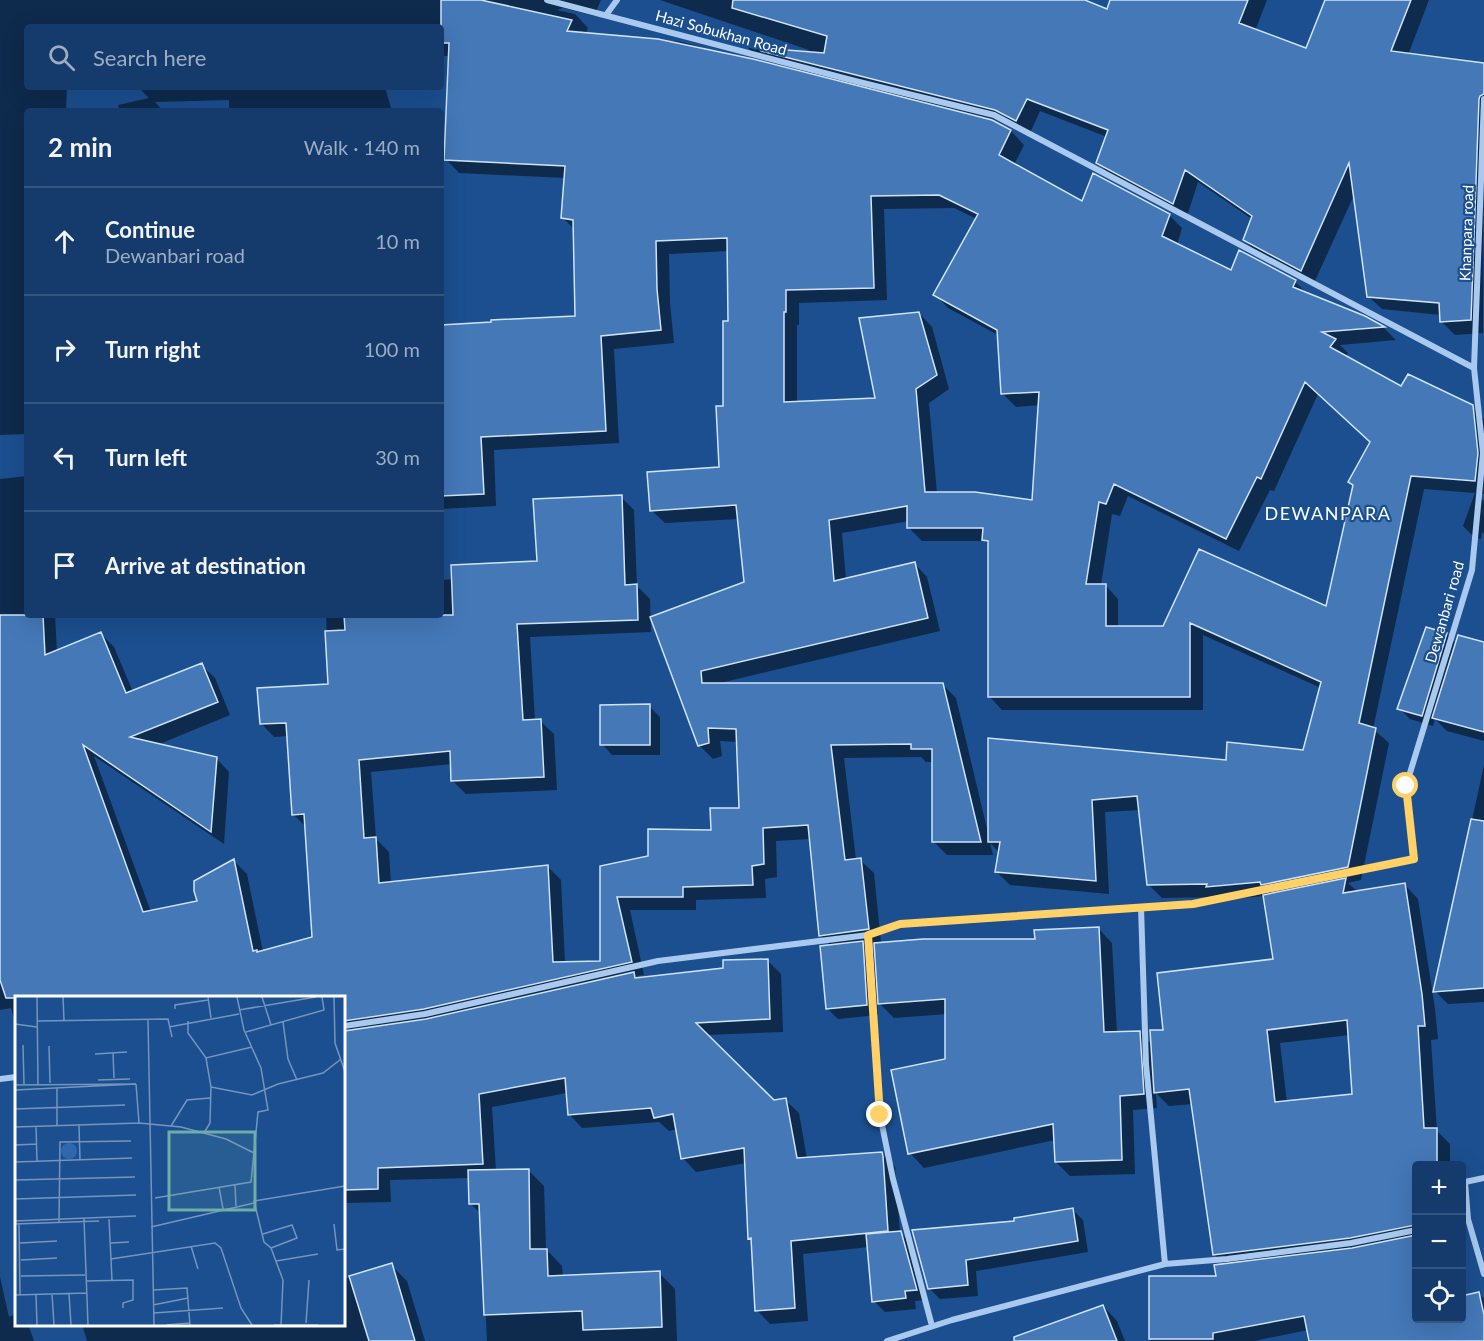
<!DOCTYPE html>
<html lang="en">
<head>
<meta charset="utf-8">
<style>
  :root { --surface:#143b6b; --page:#214673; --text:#f1f3f6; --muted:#9dadc1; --line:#33557e }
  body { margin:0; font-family:Lato,sans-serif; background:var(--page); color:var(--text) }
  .controls { position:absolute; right:18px; bottom:18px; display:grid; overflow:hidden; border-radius:6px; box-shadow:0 6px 24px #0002 }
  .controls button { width:54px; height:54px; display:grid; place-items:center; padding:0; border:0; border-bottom:2px solid var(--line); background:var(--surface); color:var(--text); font:30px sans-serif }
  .stop { position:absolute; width:18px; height:18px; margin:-14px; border:4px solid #ffd166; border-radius:50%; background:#fff }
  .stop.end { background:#ffd166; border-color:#fff; box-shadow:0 2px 6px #0008 }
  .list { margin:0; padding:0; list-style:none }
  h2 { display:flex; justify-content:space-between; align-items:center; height:78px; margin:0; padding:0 24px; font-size:26px }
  h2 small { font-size:20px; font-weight:400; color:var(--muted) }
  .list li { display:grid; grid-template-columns:39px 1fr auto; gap:18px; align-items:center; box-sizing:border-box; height:108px; padding:0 24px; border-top:2px solid var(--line) }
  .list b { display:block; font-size:22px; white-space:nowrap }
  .list p { margin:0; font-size:20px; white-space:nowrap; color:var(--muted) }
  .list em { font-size:20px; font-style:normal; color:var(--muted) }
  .icon { flex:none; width:33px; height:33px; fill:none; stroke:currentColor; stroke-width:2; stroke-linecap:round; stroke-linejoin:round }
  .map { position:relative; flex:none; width:1484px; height:1341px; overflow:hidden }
  .search { position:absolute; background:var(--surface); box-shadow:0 6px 24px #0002; left:24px; top:24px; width:420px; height:66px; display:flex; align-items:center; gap:15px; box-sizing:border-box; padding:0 21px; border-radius:6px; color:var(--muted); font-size:22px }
  .panel { position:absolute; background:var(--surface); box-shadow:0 6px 24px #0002; left:24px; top:108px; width:420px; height:510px; border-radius:6px }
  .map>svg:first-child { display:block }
  .shadow { fill:#0007; fill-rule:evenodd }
  .building { fill:#4478b7; stroke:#cfe3fa; stroke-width:1.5; fill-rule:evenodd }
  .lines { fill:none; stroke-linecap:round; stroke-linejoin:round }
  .street { stroke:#a9c9ee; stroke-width:6 }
  .route { stroke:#ffd166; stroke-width:8 }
  .labels { text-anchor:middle; stroke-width:4.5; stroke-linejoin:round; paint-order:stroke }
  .street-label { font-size:15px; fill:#fff; stroke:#1b4f8f }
  .quarter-label { font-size:18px; letter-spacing:1.5px; fill:#fff; stroke:#1b4f8f }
  .inset-road { fill:none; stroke:#7695bc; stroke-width:1.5 }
  .view { fill:#6fada8; fill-opacity:0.15; stroke:#6fada8; stroke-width:3 }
  .inset-edge { fill:none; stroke:#fff; stroke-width:3 }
</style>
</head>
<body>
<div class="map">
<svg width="1484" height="1341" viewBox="0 0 1484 1341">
  <rect width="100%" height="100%" fill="#1b4f8f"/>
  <path class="shadow" d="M0,0H601L594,16L563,8L557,10L575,14L588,28L585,34L682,42L853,88L992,121L1011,131L1024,145L1014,165L1083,204L1169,215L1182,228L1177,245L1232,272L1240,252L1295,282L1309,295L1364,318L1384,328L1396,340L1340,345L1348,353L1345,357L1402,388L1472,407L1484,419V494L1476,493L1484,501V534L1482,532L1481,539L1474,537L1463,526L1475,493L1424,489L1373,729L1389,743L1361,880L1348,883L1358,892L1405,885L1418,899L1435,1009L1438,1039L1431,1040L1437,1131L1450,1144V1166H1416V1318H1462L1479,1294L1484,1299V1341H1311L1308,1330L1254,1341H1151V1278H1218L1225,1265L1214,1254L1193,1104L1169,1106L1156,1093L1157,1108L1133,1110L1135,1174L1070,1176L1056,1162L1055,1140L924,1168L910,1153L947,1060V1014L894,1018L877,1001L878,1015L838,1019L827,1008L831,946L820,935L810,839L776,841L777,877L765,879L766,898L696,900V910H630L644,975L636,976L639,979L725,969L767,960L781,974L783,1032L706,1035L773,1102L785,1100L799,1113L807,1159L882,1153L895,1167L900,1233L912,1244L927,1300L915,1301L916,1309L885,1312L874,1301L869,1247L803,1254L808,1321L770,1324L757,1310L753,1241L750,1238L746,1163L696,1172L683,1158L677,1129L669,1131L659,1122L582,1128L569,1114L567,1093L492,1107L496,1171L528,1170L544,1186L546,1249L562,1266L563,1277L659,1273L675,1289L677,1341H487L481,1214L470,1203V1178L390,1180L391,1202L344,1203V998H16V1026L11,1008L0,1010V479L27,476V615H55L57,652L101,634L114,647L133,692L201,665L215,678L230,715L157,745L216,758L229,772L224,844L94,756L151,912L199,903L234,861L247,874L263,952L314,939L306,827L293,814L288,736L274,737L261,723L329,685L326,615H441V580L453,579L538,563L621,497L634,510L637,586L650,599L651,632L530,637L535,721H540L554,734L557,790L466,794L453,781L452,764L371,772L376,839L389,852L391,884L548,867L561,880L565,963L602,962V867L649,858L712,831L741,809L738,742L720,741L722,756L713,759L699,745L652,618L745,583L739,519L665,523L651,510L721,468L730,323L729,251L669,254L670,303L674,343L614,349L619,443L494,450L496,506L441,509V326L576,317L575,230L562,217L566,178L459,173L446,159L450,56H441V27H27V87H67L66,111H27V434L0,435ZM954,208L977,219L935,294L948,308L998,335L1002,393L1016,407L1040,405L1034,502L937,493L929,403L949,389L932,327L919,313L876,400L797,403V325H799V303L887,300L884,209ZM1318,394L1372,443L1327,608L1200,551L1164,628H1118V599L1105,585H1101L1112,514L1120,516L1128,496L1239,551L1270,490L1274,491ZM909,521V528L922,541H985L989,545V696L1002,710H1203V635L1321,688L1304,752L1228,761L989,740V833H988L956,698L942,684H720V683L940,631L927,577L914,563L846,580L842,533ZM921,757L926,762H934V842L947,855H993L990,843L1000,853L997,872L1010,885L1109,894L1105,812L1140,810L1148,884L1162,898L1218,897L1221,900L1264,896L1275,961L1165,1031L1153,1046L1139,1032L1117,1033L1112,943L1098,928L1036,940L881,943L874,873L860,860H856L844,758ZM875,943L876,956L865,944ZM1350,1035L1354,1096L1287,1103L1280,1043Z
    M660,0H1080L1108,10L1112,0H1267L1255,31L1306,50L1327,0H1429L1408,55L1484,65L1483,333L1455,335L1442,322L1441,315L1382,309L1368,296L1355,193L1314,283L1258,253L1244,240L1252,219L1198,182L1187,216L1111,176L1098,162L1107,137L1040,111L1030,133L1010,123L871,89L759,59L748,48L808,53L809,50Z
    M139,87H385L392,111H229V100L155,102L163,111H120L118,105L149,98L140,89Z
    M1447,634L1456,644L1483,643L1484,639V741L1447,731L1435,719L1433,726L1410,719L1399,708Z
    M649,706L660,717V755H612L602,744Z
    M1484,765V986L1450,989V992L1484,989V1002L1448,1004L1435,991Z
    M1072,1209L1083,1220L1088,1252L976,1271L978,1296L940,1299L929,1288L1016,1222Z
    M391,1265L407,1281L425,1341H87L82,1324H344V1279Z
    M0,1277L9,1317L16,1314V1324H27L29,1327L34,1341H0Z
    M1103,1306L1117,1321L1125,1341H1028Z"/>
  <path class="building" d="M441,0H481L572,20L567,31L658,39L753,59L992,120L1011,130L999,155L1082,201L1093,173L1170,214L1162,236L1231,270L1239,250L1296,280L1293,287L1365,316L1385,327L1322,332L1336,339L1330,347L1401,386L1408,374L1473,405L1478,453L1475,481L1411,476L1359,723L1376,728L1348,867L1261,885L1260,882L1206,887L1207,884L1147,885L1137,796L1092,800L1096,881L995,872L1000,842H988V738L1226,760L1227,742L1303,750L1321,682L1190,623V697H988V541L982,540L983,528H907V506L829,520L834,581L915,562L928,618L701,671L702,683H943L981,842H932V749H911V744L831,745L845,860L861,858L869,929L819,936L808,825L763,828L764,864L752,866L753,885L683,887V897H617L632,962L424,1009L344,1021V998H6L0,980V615H43L45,655L101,632L126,693L202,663L218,702L130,737L217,757L211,832L83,745L143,912L197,901L194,891V881L234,859L253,951L257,950V952L312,937L304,814L292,815L286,723L260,724L257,688L328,684L325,631L345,630L344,615H453L451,565L537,561L533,499L622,495L625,585L637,584L638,620L517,624L523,720L541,719L544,777L451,781L450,751L359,760L364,838L376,837L379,883L548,865L553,962L600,961V866L648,856V829L711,830L710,808H739L736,729L708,728L709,743L698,746L650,617L744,582L736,505L650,511L647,472L719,467L716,406H723V321H728L727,238L656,241L657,289L661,330L601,336L606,431L481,437L484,494L441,496V325L491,322V320L575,316L573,220L561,218L565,166L444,160L449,43H441ZM939,195L978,214L933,295L997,330L1001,394L1039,392L1032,500L975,492H925L916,389L937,375L919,312L859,318L875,398L784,402V312H786V290L874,288L871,196ZM1305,382L1370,442L1348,482L1353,485L1326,606L1199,549L1163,626H1106V584H1086L1099,502L1106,504L1114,484L1226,539L1257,477L1261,479Z
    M733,0H1085L1107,9L1110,0H1248L1239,23L1306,48L1325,0H1411L1391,51L1484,63V94L1480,96L1479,99L1471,320L1440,322L1439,303L1367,297L1349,163L1301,271L1243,240L1252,216L1185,170L1173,204L1096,163L1108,130L1027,99L1016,121L995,110L761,51L762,48L824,53L827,36L732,8Z
    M1426,627L1447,633L1422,716L1397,709Z
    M1458,635L1484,642V732L1432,718Z
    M650,704V745H600V705Z
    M1471,819L1484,821V988L1433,992Z
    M1346,878L1343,893L1405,883L1422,994L1425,1026H1418L1424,1128H1437V1166H1416V1225L1350,1238L1213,1255L1189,1089L1154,1093L1150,1030H1163L1157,973L1273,959L1263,895ZM1347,1020L1352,1094L1275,1102L1267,1030Z
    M1099,927L1104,1032L1140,1031L1144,1094L1120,1096L1122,1160L1055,1162L1053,1124L908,1154L891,1070L945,1059V999L878,1004L874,943L923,939H1035L1034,930Z
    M863,941L867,1005L826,1009L820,946Z
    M768,959L770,1019L696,1023L774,1100L786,1098L797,1158L882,1152L883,1156L888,1231L791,1241L795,1308L755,1311L751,1238L748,1239L744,1148L681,1159L673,1114L654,1118L651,1108L568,1115L565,1078L479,1094L483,1164L378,1168V1189L344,1190V1031L426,1019L634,972L635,978L723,968V960Z
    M529,1169L530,1249H547L548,1276L660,1271L662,1327L583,1330L582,1311L484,1315L479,1204H469L468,1170Z
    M1073,1208L1078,1241L966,1260L968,1285L928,1289L912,1230L1014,1221V1218Z
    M901,1231L917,1290L905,1291L906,1298L872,1302L866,1234Z
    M1416,1235V1318H1461V1296L1479,1292L1484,1315V1341H1309L1304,1316L1213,1333V1339H1149V1276H1216L1214,1265L1352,1248Z
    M392,1263L415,1341H369L349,1276Z
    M1103,1305L1117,1341H1014V1337Z"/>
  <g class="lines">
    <path class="street" d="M547,0L855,81L994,115L1474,368
      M606,15L617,0
      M1141,907L1146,1064L1165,1264
      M868,935L880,1115L893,1179L932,1326
      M344,1026L425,1014L658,961L868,935L900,924L1193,904L1414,859L1406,786L1472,570L1483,453L1474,368L1484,99
      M0,1079L16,1077
      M1484,1178L1465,1182L1468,1219L1484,1274
      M887,1341L952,1320L1165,1264L1227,1259L1351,1243L1416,1230"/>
  </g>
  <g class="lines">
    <path class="route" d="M880,1115L868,935L900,924L1193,904L1414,859L1406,786"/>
  </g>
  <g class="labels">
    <g class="street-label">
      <text transform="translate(721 33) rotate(15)" y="5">Hazi Sobukhan Road</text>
      <text transform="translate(1467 233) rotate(-88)" y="5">Khanpara road</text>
      <text transform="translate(1445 612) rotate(-74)" y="5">Dewanbari road</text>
    </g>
    <g class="quarter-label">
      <text x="1328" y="520">DEWANPARA</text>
    </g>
  </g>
  <g transform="translate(15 996)">
    <rect width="330" height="330" fill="#1b4f8f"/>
    <path d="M46 155a8 8 0 1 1 16 0a8 8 0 1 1-16 0Z" fill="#2e69ad"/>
    <path class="inset-road" d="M22,1L23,89M48,1L49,24M193,1L196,22M247,1L256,29M319,1L320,47L330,76M160,13V9L193,4M224,14L301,1M133,24L139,329M22,25L153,23L157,41M173,25V37L191,62L237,51M268,26L273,63L282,84M0,28L22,31M154,31L224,18M231,36L309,14L307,1M8,49L9,88M34,50L35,87M98,57L99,82M80,58L112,56M83,84L115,83M121,88L124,127M0,89L121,88M196,91L237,99L263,88L308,77L326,63M42,92V129M0,94L121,88M0,113L110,109M64,129L65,164M21,130L22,166M156,130L172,104L195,102M0,131L124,127L166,131L211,143L239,157M189,137L195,127L196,91L191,62M0,149L22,148M0,166L117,162M0,184L120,181M220,189L221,210M204,191L208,213M140,202L236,186L243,116L253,114L246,72L229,34L222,1M0,203L121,199M69,223L73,329M94,223L97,284M0,225L121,220M44,226L45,146L116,145M4,227L5,299M0,228L84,225M319,228L322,254L330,253M136,231L239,207M248,238L277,229L282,242L256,252M5,247L42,245M96,247L114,246M176,250L183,273M96,263L200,247L206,252L226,312L237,329M6,264L42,262M261,265L303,258M6,280L70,279M71,285L118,284V304L108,307V312M138,294L172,292L175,329M37,298L39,329M54,298L56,329M0,299L72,297M21,299L22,329M138,309L173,302M139,317L208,312M291,327L294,284M151,329L175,327M259,329H303M266,329L268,284L256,252L249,246L239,205L330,190"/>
    <path class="view" d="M154,136H240V214H154Z"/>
    <rect width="330" height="330" class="inset-edge"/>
  </g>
</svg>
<div class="controls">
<button>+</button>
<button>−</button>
<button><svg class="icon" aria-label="locate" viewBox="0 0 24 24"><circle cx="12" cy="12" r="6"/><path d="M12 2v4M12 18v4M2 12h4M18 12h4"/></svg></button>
</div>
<div class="stop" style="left:1406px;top:786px"></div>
<div class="stop end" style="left:880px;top:1115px"></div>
<div class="search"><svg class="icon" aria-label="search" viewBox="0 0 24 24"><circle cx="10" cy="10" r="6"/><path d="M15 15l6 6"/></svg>Search here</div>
<section class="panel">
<h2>2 min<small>Walk · 140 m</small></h2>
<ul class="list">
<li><svg class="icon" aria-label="ahead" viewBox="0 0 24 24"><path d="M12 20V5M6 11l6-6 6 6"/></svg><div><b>Continue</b><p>Dewanbari road</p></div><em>10 m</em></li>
<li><svg class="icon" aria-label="right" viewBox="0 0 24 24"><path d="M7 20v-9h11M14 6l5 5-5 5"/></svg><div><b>Turn right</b></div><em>100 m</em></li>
<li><svg class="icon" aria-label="left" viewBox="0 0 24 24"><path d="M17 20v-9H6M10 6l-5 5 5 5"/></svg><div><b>Turn left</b></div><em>30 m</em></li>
<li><svg class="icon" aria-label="arrive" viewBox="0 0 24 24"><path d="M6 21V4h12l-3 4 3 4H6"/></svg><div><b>Arrive at destination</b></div></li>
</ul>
</section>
</div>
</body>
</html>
